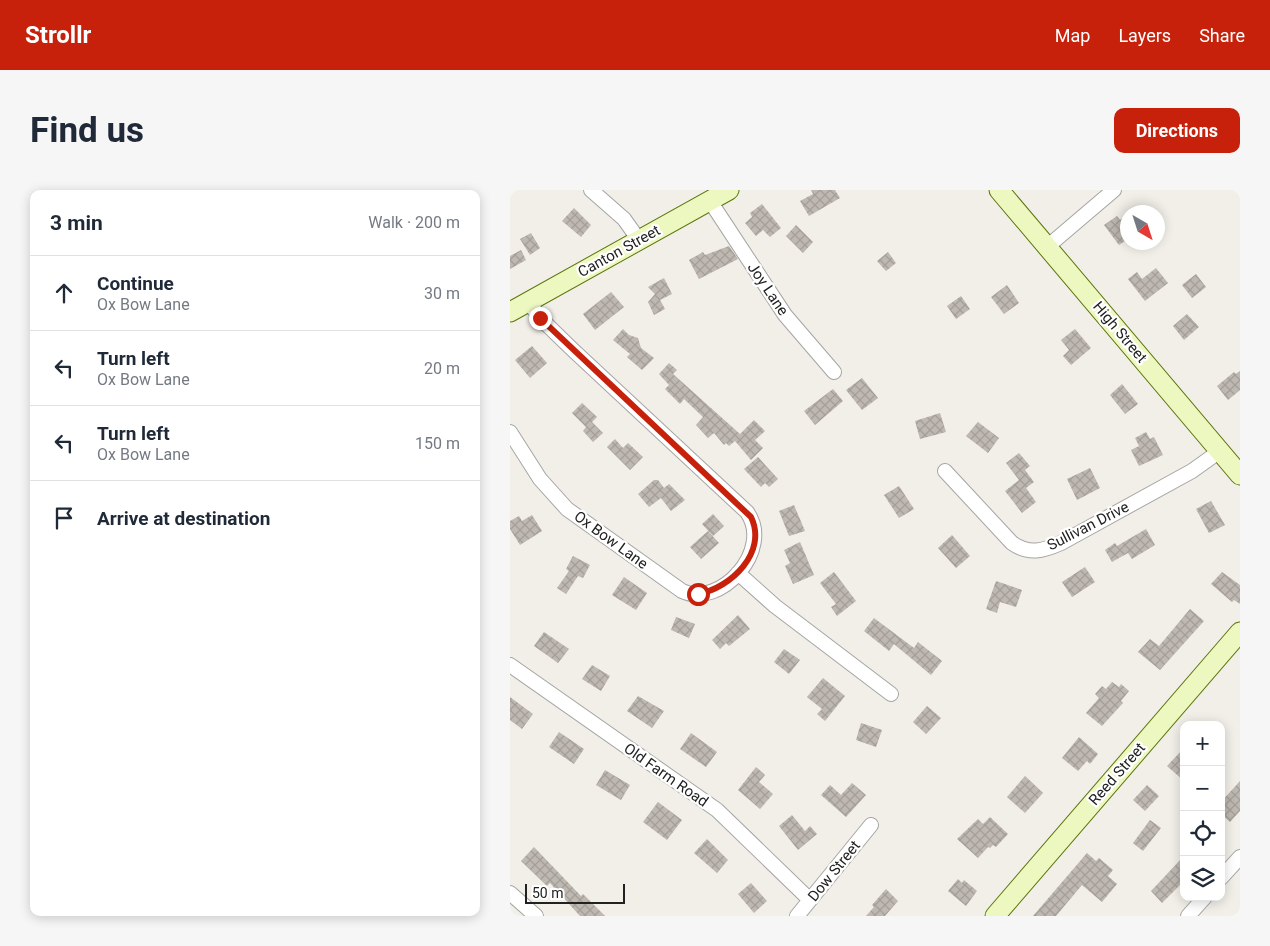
<!DOCTYPE html>
<html lang="en">
<head>
<meta charset="utf-8">
<style>
  :root { --surface:#fff; --page:#f6f6f7; --text:#1f2937; --muted:#747a83; --line:#e0e1e3; --accent:#c7210b }
  body { margin:0; font-family:Roboto,sans-serif; background:var(--page); color:var(--text) }
  .controls { position:absolute; right:15px; bottom:15px; display:grid; overflow:hidden; border-radius:10px; box-shadow:0 2px 12px #0003 }
  .controls button { width:45px; height:45px; display:grid; place-items:center; padding:0; border:0; border-bottom:1px solid var(--line); background:var(--surface); color:var(--text); font:25px sans-serif }
  .compass { position:absolute; left:610px; top:15px; width:45px; height:45px; border-radius:50%; background:var(--surface); box-shadow:0 2px 12px #0003; rotate:141deg }
  .scale { position:absolute; left:15px; bottom:12px; width:100px; box-sizing:border-box; padding-left:5px; border:2px solid #212121; border-top:0; font-size:14px; line-height:18px; white-space:nowrap; color:#212121; -webkit-text-stroke:4px #fff; paint-order:stroke }
  .stop { position:absolute; width:15px; height:15px; margin:-11px; border:4px solid #c7210b; border-radius:50%; background:#fff }
  .stop.end { background:#c7210b; border-color:#fff; box-shadow:0 1px 5px #0008 }
  .list { margin:0; padding:0; list-style:none }
  h2 { display:flex; justify-content:space-between; align-items:center; height:65px; margin:0; padding:0 20px; font-size:21px }
  h2 small { font-size:16px; font-weight:400; color:var(--muted) }
  .list li { display:grid; grid-template-columns:32px 1fr auto; gap:15px; align-items:center; box-sizing:border-box; height:75px; padding:0 20px; border-top:1px solid var(--line) }
  .list b { display:block; font-size:19px; white-space:nowrap }
  .list p { margin:0; font-size:16px; white-space:nowrap; color:var(--muted) }
  .list em { font-size:16px; font-style:normal; color:var(--muted) }
  .icon { flex:none; width:28px; height:28px; fill:none; stroke:currentColor; stroke-width:2; stroke-linecap:round; stroke-linejoin:round }
  .map { position:relative; flex:none; width:730px; height:726px; overflow:hidden; border-radius:10px }
  header { display:flex; align-items:center; gap:30px; box-sizing:border-box; height:70px; padding:0 25px; background:var(--accent); color:#fff }
  header strong { font-size:24px }
  nav { display:flex; gap:28px; margin-inline-start:auto; font-size:18px }
  .intro { display:flex; align-items:center; justify-content:space-between; box-sizing:border-box; height:120px; padding:0 30px }
  h1 { margin:0; font-size:35px }
  .button { padding:12px 22px; border-radius:10px; background:var(--accent); color:#fff; font-size:18px; font-weight:700 }
  main { display:flex; gap:30px; padding:0 30px }
  aside { flex:1; background:var(--surface); border-radius:10px; box-shadow:0 2px 12px #0003 }
  .map>svg:first-child { display:block }
  .building { fill:url(#building-cross-hatch) }
  .lines { fill:none; stroke-linecap:round; stroke-linejoin:round }
  .street-casing { stroke:#a5a5a5; stroke-width:16 }
  .secondary-casing { stroke:#5c750b; stroke-width:21 }
  .street { stroke:#fff; stroke-width:14 }
  .secondary { stroke:#edf7c0; stroke-width:19 }
  .route { stroke:#c7210b; stroke-width:6 }
  .labels { text-anchor:middle; stroke-width:4.5; stroke-linejoin:round; paint-order:stroke }
  .street-label { font-size:15px; fill:#212121; stroke:#fff }
</style>
</head>
<body>
<header>
<strong>Strollr</strong>
<nav><a>Map</a><a>Layers</a><a>Share</a></nav>
</header>
<div class="intro"><h1>Find us</h1><a class="button">Directions</a></div>
<main>
<aside>
<h2>3 min<small>Walk · 200 m</small></h2>
<ul class="list">
<li><svg class="icon" aria-label="ahead" viewBox="0 0 24 24"><path d="M12 20V5M6 11l6-6 6 6"/></svg><div><b>Continue</b><p>Ox Bow Lane</p></div><em>30 m</em></li>
<li><svg class="icon" aria-label="left" viewBox="0 0 24 24"><path d="M17 20v-9H6M10 6l-5 5 5 5"/></svg><div><b>Turn left</b><p>Ox Bow Lane</p></div><em>20 m</em></li>
<li><svg class="icon" aria-label="left" viewBox="0 0 24 24"><path d="M17 20v-9H6M10 6l-5 5 5 5"/></svg><div><b>Turn left</b><p>Ox Bow Lane</p></div><em>150 m</em></li>
<li><svg class="icon" aria-label="arrive" viewBox="0 0 24 24"><path d="M6 21V4h12l-3 4 3 4H6"/></svg><div><b>Arrive at destination</b></div></li>
</ul>
</aside>
<div class="map">
<svg width="730" height="726" viewBox="0 0 730 726">
  <defs>
    <pattern id="building-cross-hatch" width="8" height="8" patternUnits="userSpaceOnUse" patternTransform="scale(1.25)"><rect width="8" height="8" fill="#beb8b1"/><path d="M0 0l8 8M0 8l8-8" fill="none" stroke="#a39e98"/></pattern>
  </defs>
  <rect width="100%" height="100%" fill="#f1efe8"/>
  <path class="building" d="M301,0H325L330,8L299,26L290,11L303,4Z
    M252,14L271,38L260,47L253,40L246,46L235,33L242,27L240,23Z
    M64,18L81,35L71,47L52,31Z
    M618,24V49L609,55L594,35L607,26L610,30Z
    M286,35L303,52L293,63L276,46Z
    M21,43L30,58L20,65L10,49Z
    M219,56L228,69L189,89L179,70L193,62L195,65Z
    M11,60L16,70L0,79V66Z
    M378,62L386,73L376,81L367,71Z
    M646,78L658,93L635,111L618,89L627,82L632,89Z
    M686,84L696,97L682,108L672,95Z
    M154,88L162,104L150,110L155,119L144,125L138,112L145,104L138,97Z
    M497,95L509,113L494,124L481,107Z
    M101,102L114,117L85,140L73,124Z
    M451,106L460,119L446,129L437,116Z
    M677,124L689,137L674,150L663,136Z
    M113,139L119,145L128,148L131,158L144,168L132,180L117,167L120,164L103,150Z
    M565,139L581,158L561,175L553,166L559,160L551,150Z
    M22,156L37,173L20,188L5,170Z
    M159,173L167,180L163,184L230,244L244,230L255,241L245,250L253,258L241,270L225,251L219,256L216,253L214,255L204,243L198,248L186,235L193,227L174,209L170,214L155,199L159,195L149,184Z
    M730,181V200L718,210L707,196L724,182L726,184Z
    M352,188L368,208L352,220L336,200Z
    M612,194L628,214L615,224L600,205Z
    M323,199L333,211L305,235L294,221Z
    M72,213L87,227L82,232L93,243L83,252L73,241L76,237L62,223Z
    M430,223L436,242L410,249L405,231Z
    M468,232L489,248L478,263L456,246Z
    M636,242L640,249L644,247L653,265L629,276L621,260L629,256L625,248Z
    M105,249L113,258L118,253L133,267L120,280L97,257Z
    M509,263L520,276L515,280L524,292L516,298L526,312L512,323L495,301L509,290L496,273Z
    M248,267L268,289L259,297L255,293L251,297L234,279Z
    M580,278L590,298L567,310L557,289Z
    M144,290H148L154,298L159,294L175,310L161,321L151,308L139,317L128,304Z
    M389,296L404,319L389,328L374,305Z
    M701,311L715,335L699,343L686,319Z
    M284,315L295,341L279,346L269,321Z
    M203,324L214,336L203,346L192,334Z
    M22,325L32,341L10,355L0,339V331L9,326L12,331Z
    M636,339L645,355L622,369L618,363L602,372L595,360L605,353L607,356Z
    M198,341L209,353L191,369L180,357Z
    M442,345L460,366L446,378L428,358Z
    M290,352L304,385L283,394L275,376L280,373L274,360Z
    M63,366L80,375L73,388L68,386L56,404L47,398L59,381L56,379Z
    M575,377L585,392L562,407L552,392Z
    M324,382L346,411L327,426L321,417L326,414L310,393Z
    M712,382L730,395V414L724,410L722,412L701,394Z
    M114,387L137,403L126,420L102,405Z
    M486,391L512,400L506,417L490,412L487,423L476,419Z
    M680,419L694,431L650,480L628,462L640,449L649,456Z
    M228,425L240,439L219,456L216,453L210,459L202,450Z
    M166,427L185,434L179,448L161,440Z
    M364,428L404,458L408,452L432,471L421,485L384,454L379,461L354,441Z
    M34,442L59,459L48,473L24,456Z
    M274,459L290,470L279,484L264,472Z
    M82,475L100,486L91,501L72,489Z
    M313,488L335,506L315,531L307,524L312,519L297,507Z
    M602,492L609,497L611,494L619,501L611,511L613,513L592,536L576,523L589,508L585,504L592,496L596,499Z
    M128,506L154,521L142,538L117,521Z
    M0,507L23,524L12,539L0,530Z
    M417,516L431,528L416,544L403,532Z
    M351,533L372,540L366,557L346,550Z
    M49,542L74,559L64,574L39,557Z
    M181,543L207,562L196,577L170,559Z
    M569,547L588,564L580,574L577,571L568,581L552,568Z
    M674,558V591L657,576Z
    M246,577L255,585L249,592L263,604L250,619L228,600Z
    M95,580L120,595L111,610L86,595Z
    M515,586L533,603L515,623L497,607Z
    M730,591V621L720,632L711,624V612Z
    M342,593L356,605L336,627L311,605L320,595L331,605Z
    M637,595L649,606L635,621L623,610Z
    M148,612L172,630L157,650L133,632Z
    M282,625L295,641L300,636L307,644L288,660L269,636Z
    M480,627L498,644L486,657L483,655L480,658L478,657L468,668L447,649L468,629L473,634Z
    M640,630L651,638L633,661L623,653Z
    M197,649L218,670L207,683L184,663Z
    M24,657L71,706L73,704L95,726H70L40,693L37,696L11,671Z
    M577,663L586,671L589,668L603,680L598,686L607,694L592,712L572,695L546,726H523Z
    M674,666V691L652,713L641,701Z
    M448,689L452,693L454,690L467,701L456,716L438,701Z
    M241,693L257,711L244,723L228,704Z
    M376,699L388,711L375,726H356L364,717L362,715Z"/>
  <g class="lines">
    <g class="street-casing">
      <path id="street" d="M81,0L114,29L129,50
        M200,11L275,125L324,182
        M537,57L604,0
        M0,242L30,289L57,319L172,401C210,419 264,360 237,322L63,160L30,128L19,112
        M435,281L502,353C519,365 533,361 551,353L682,281L710,261
        M228,383L265,416L381,504
        M0,475L207,620L300,710
        M711,688L730,667
        M0,703L26,726
        M287,726L361,635
        M678,726L695,707"/>
    </g>
    <g class="secondary-casing">
      <path id="secondary" d="M489,0L730,285
        M0,122L219,0
        M485,726L730,442"/>
    </g>
    <use href="#street" class="street"/>
    <use href="#secondary" class="secondary"/>
  </g>
  <g class="lines">
    <path class="route" d="M30,128L241,327C258,362 221,398 188,404"/>
  </g>
  <g class="labels">
    <g class="street-label">
      <text transform="translate(109 61) rotate(-29)" y="5">Canton Street</text>
      <text transform="translate(258 99) rotate(56)" y="5">Joy Lane</text>
      <text transform="translate(610 142) rotate(50)" y="5">High Street</text>
      <text transform="translate(578 336) rotate(-27)" y="5">Sullivan Drive</text>
      <text transform="translate(101 350) rotate(36)" y="5">Ox Bow Lane</text>
      <text transform="translate(607 584) rotate(-49)" y="5">Reed Street</text>
      <text transform="translate(156 585) rotate(35)" y="5">Old Farm Road</text>
      <text transform="translate(324 681) rotate(-51)" y="5">Dow Street</text>
    </g>
  </g>
</svg>
<div class="controls">
<button>+</button>
<button>−</button>
<button><svg class="icon" aria-label="locate" viewBox="0 0 24 24"><circle cx="12" cy="12" r="6"/><path d="M12 2v4M12 18v4M2 12h4M18 12h4"/></svg></button>
<button><svg class="icon" aria-label="layers" viewBox="0 0 24 24"><path d="M12 4l9 5-9 5-9-5zM3 14l9 5 9-5"/></svg></button>
</div>
<svg class="compass" viewBox="-18 -18 36 36"><path d="M0-13l5 13h-10z" fill="#e53935"/><path d="M0 13l5-13h-10z" fill="#747a83"/></svg>
<div class="scale">50 m</div>
<div class="stop" style="left:188px;top:404px"></div>
<div class="stop end" style="left:30px;top:128px"></div>
</div>
</main>
</body>
</html>
